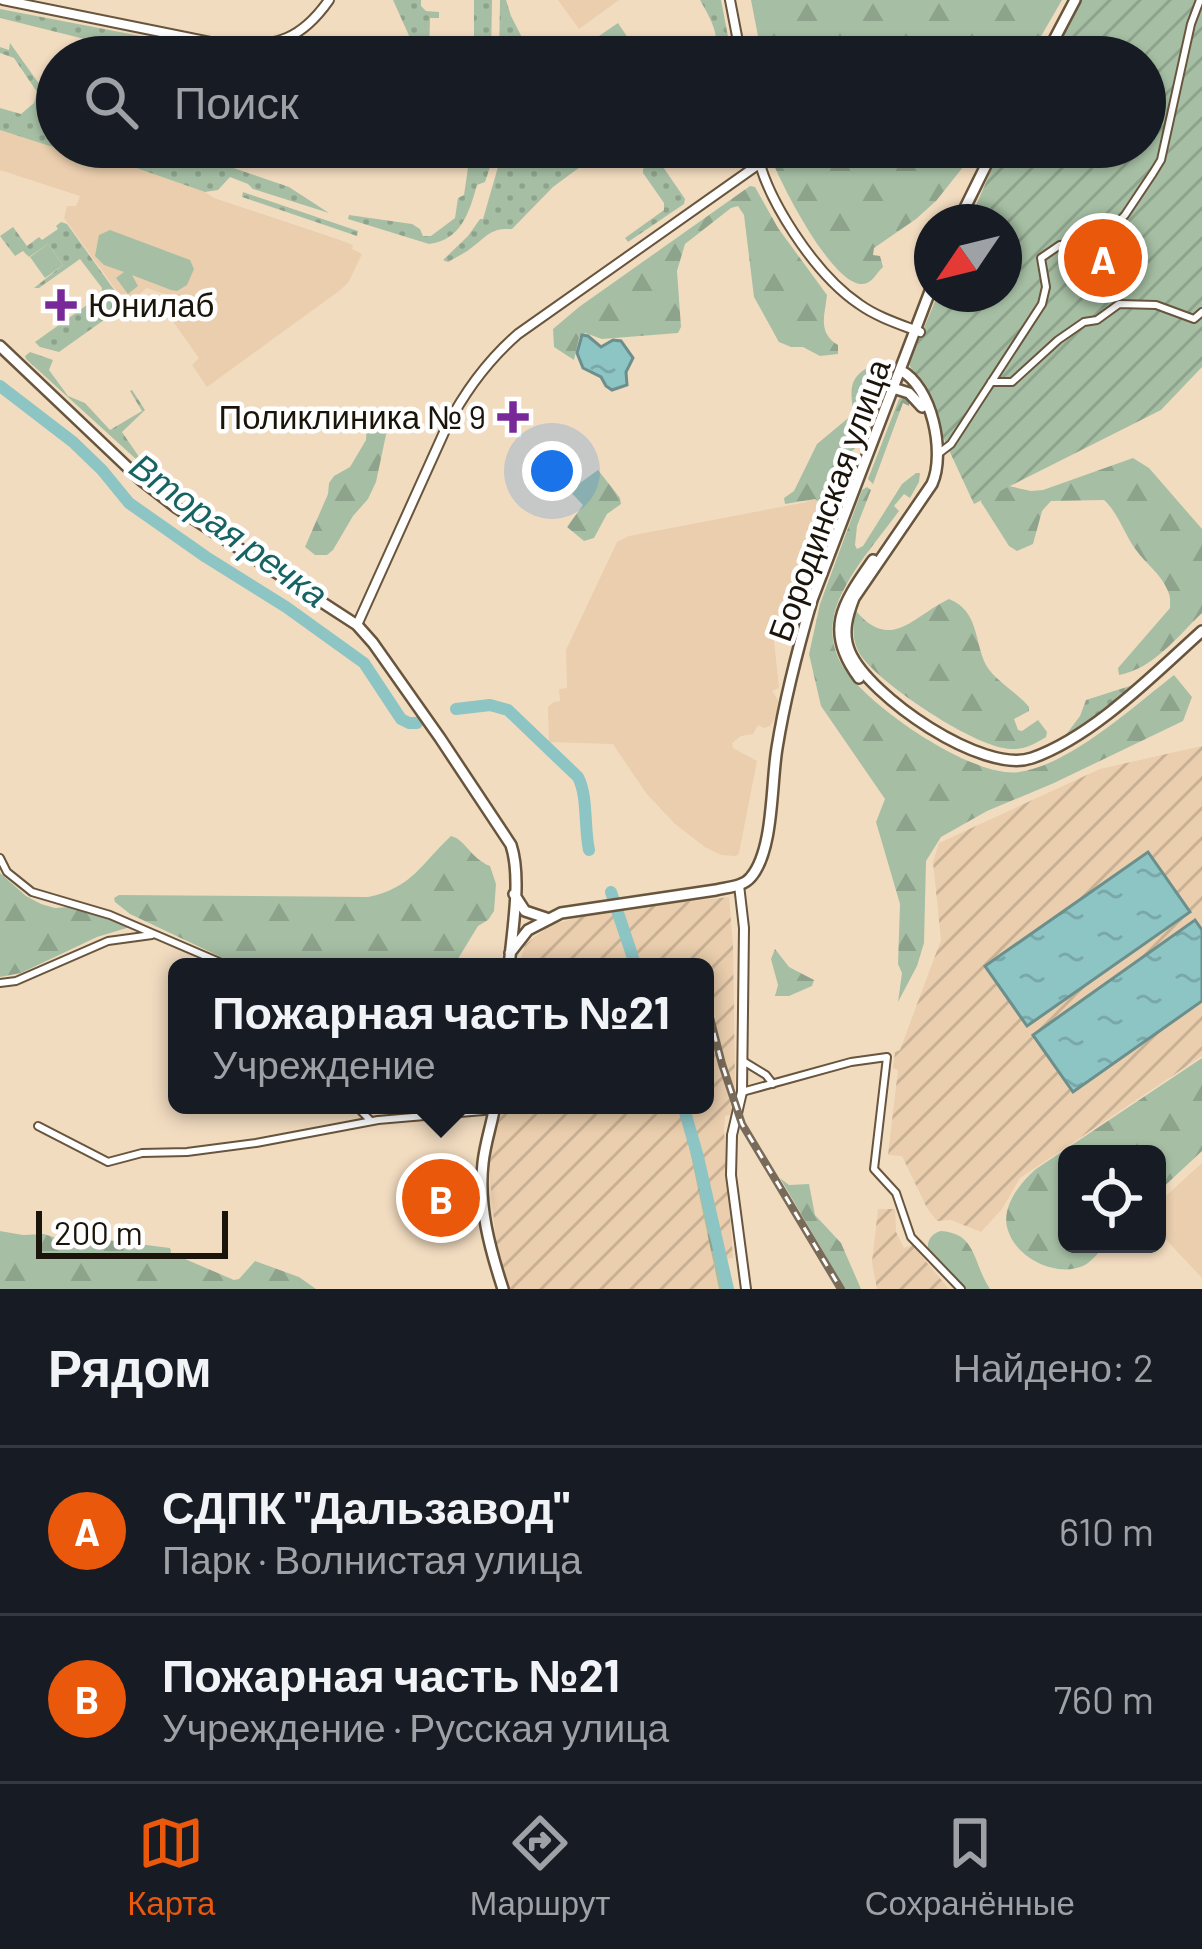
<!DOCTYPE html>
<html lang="ru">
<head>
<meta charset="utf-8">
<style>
  :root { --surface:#171b24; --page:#242831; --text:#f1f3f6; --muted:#9ea1a6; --line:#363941; --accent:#ea580c }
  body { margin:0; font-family:Barlow,sans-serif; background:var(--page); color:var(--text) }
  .controls { position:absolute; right:36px; bottom:36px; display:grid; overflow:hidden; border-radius:18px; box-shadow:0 3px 9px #0004 }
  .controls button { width:108px; height:108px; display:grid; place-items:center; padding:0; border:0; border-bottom:3px solid var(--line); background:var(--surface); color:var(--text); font:60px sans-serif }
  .compass { position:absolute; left:914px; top:204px; width:108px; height:108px; border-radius:50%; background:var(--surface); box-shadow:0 3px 9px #0004; rotate:235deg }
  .scale { position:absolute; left:36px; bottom:30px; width:192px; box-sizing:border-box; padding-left:12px; border:6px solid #1b140a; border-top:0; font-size:33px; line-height:42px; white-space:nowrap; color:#1b140a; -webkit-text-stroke:9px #fff; paint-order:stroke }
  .you { position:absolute; left:552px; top:471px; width:42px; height:42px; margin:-30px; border:9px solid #fff; border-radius:50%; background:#1a73e8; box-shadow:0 0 0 18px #1a73e833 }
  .badge { display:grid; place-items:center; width:78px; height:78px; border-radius:50%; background:var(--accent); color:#fff; font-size:39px; font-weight:700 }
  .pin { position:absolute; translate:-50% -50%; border:6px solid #fff; box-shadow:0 3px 12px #0006 }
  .popup { position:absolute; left:168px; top:958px; width:546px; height:156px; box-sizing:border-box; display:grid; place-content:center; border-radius:18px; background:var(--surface); filter:drop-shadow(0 3px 9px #0005); font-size:39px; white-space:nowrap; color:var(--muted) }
  .popup b { font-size:45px; color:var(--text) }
  .popup::after { content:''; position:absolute; left:50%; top:100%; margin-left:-24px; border:24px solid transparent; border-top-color:var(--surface) }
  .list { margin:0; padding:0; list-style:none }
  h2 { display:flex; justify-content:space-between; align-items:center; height:156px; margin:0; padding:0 48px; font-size:51px }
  h2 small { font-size:39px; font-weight:400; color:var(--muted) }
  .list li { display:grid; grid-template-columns:78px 1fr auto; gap:36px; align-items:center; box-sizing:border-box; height:168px; padding:0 48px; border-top:3px solid var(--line) }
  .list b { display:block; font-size:45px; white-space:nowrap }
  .list p { margin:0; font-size:39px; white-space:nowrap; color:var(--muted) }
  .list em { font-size:39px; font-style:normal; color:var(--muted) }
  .icon { flex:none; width:66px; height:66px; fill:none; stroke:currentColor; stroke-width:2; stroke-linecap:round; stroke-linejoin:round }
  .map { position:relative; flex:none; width:1202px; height:1289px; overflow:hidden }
  .search { position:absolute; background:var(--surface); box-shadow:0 3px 9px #0004; left:36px; right:36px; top:36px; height:132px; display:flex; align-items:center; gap:30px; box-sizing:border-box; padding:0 42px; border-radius:66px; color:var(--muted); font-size:45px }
  .sheet { height:492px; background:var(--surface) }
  nav { display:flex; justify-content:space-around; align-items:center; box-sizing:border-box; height:168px; border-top:3px solid var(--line); background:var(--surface); font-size:33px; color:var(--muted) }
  nav a { display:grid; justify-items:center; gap:6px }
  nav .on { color:var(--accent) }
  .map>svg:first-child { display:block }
  .built { fill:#eacead }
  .industrial { fill:url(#industrial-furrows) }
  .grass { fill:url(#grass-dots) }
  .forest { fill:url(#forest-firs) }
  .park { fill:#a6bfa4 }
  .garden { fill:url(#garden-furrows) }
  .water { fill:url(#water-ripples); stroke:#6b8f8c; stroke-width:3 }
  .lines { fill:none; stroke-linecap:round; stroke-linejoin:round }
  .river { stroke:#8dc4c4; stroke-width:12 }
  .minor-casing { stroke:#68553d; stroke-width:10 }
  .secondary-casing { stroke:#68553d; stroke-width:12 }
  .primary-casing { stroke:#68553d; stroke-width:14 }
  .minor { stroke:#fff; stroke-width:6 }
  .secondary { stroke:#fff; stroke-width:8 }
  .primary { stroke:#fff; stroke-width:9 }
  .rail-casing { stroke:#796b59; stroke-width:8 }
  .rail { stroke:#fff; stroke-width:3; stroke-dasharray:9; stroke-linecap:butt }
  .poi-dot { fill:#792899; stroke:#fff; stroke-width:4.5 }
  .labels { text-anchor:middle; stroke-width:9; stroke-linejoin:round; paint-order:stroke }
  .poi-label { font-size:33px; fill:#1b140a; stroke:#fff; text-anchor:start }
  .street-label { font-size:33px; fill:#1b140a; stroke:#fff }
  .water-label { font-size:36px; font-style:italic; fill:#176262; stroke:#fff }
</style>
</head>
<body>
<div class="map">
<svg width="1202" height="1289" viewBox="0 0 1202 1289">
  <defs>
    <pattern id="industrial-furrows" width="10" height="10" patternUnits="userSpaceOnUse" patternTransform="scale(3)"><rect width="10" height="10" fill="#eacead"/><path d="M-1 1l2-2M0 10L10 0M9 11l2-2" fill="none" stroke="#c8b094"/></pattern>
    <pattern id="grass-dots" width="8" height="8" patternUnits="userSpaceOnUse" patternTransform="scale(3)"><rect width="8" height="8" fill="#a6bfa4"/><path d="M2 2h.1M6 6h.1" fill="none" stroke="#8ea38c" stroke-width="1.8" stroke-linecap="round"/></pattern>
    <pattern id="forest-firs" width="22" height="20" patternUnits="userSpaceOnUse" patternTransform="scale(3)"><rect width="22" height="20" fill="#a6bfa4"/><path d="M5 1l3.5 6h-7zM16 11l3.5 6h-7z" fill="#8ea38c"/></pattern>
    <pattern id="garden-furrows" width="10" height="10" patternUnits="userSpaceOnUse" patternTransform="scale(3)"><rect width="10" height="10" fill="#a6bfa4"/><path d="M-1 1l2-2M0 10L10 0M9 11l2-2" fill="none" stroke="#8ea38c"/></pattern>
    <pattern id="water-ripples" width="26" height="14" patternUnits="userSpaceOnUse" patternTransform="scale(3)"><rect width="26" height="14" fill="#8dc4c4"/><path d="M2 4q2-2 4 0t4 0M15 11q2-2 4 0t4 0" fill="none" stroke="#79a8a7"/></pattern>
  </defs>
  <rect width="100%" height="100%" fill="#f2dcc0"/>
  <path class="built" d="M558,0H619L579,29Z
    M0,130L83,156L85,150L205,192L214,198L340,240L353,245L352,249L362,254L348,283L339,291L207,387L192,365L199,358L164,309L172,302L164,294L147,288L126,304L64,218L67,206H76L80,196L0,170Z
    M808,499H815L824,505V513H829L828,523L832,524L806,596L795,634L773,631L779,688L772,691L778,700L779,712L770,726L764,728L758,725L753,734L741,736L732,743L733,748L757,761L739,853L736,856L721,855L705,847L675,824L646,793L613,744L549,742L548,707L554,702L560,701L559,689L567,688L566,650L617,542L629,536L807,502Z
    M1202,1163V1278L1157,1230V1204Z"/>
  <path class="industrial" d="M1202,746V1056L1020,1178L1002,1209L981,1232L951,1220L937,1221L927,1208L902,1156L888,1155L898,1070L893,1068L895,1052L900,1050L941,940L933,862L939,843L1100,769Z
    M729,897L733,946L735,1082L733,1114L725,1116L724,1129L733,1258L713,1260L719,1289H510L496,1244L489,1167L501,1105H705V967H518L525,945L550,925L602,911Z
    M878,1209H895L896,1232L904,1248L912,1245L949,1289H877L872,1262Z"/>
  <path class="grass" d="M393,0H421V6L426,11L439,12V18H430L429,57H415L411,40Z
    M474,0H492L491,57H474Z
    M500,0H506L511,16L532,57H499Z
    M700,0H721L732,57H715C720,33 711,20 700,0Z
    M0,9L177,43L214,52L221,57H157L0,18Z
    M10,43L57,109V147H156L168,151L171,147H188L199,156L289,187L329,213L253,189L248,184L230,177L218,190L205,192L85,150L81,156L0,130V108L21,114L34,103L37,92L14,58L0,53V47L9,50Z
    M471,147H490V167L485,182L477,185C469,213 461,240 429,244L348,219L349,215L412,224L420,229L423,236H431L455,218L458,198L464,195Z
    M498,147H591L575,160L580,167L553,187L512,229C492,228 489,234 475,245C467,252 457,257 448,262L443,260L468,236L480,219H483L498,167Z
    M654,161H659L685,199L684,204L628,242L625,238L664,210V203L643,173V169Z
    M243,192L358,231L357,236L242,197Z
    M61,222L67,224L125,305L59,352L40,347L35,342L101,295L102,288L80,259L39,288H34L63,265L48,244L29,257L23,251L15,256L0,236L13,227L27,246L39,237L42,240L58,229L56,226Z
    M30,352L53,360L49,370L68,396L85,403L110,430L142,411L130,391L132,390L145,410L122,432L148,470L26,359L25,356Z
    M1133,685L1112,704L1065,736L1080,716L1086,700Z"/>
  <path class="forest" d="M751,0H1062L1029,57H762Z
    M780,147H979L936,201L916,219L874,248L873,255L880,256L883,267C876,273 873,283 863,284C833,287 781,184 771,158L781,153Z
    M750,186L755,187L778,228L827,295C825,315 817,332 838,345V354L820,356L803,347H791L779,342L754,297L744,215L738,206L731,208L685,244L677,271L681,327L678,333L602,339L585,333L579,338L574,360L554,347L553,329L579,307Z
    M867,368L879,372L887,383L865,439L837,465L824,505L815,499L785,504L784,498L794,491L817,444L853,414C852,395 846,380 867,368Z
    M903,397L909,400V406L903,403L873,484L868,479L899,399Z
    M374,416L382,420L387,430L376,482L368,499L353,516L333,550L327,555H315L305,547L328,494L329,483L334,476L350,467L366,440L367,424Z
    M1133,458L1149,468L1202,529V613C1177,637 1153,669 1119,675L1118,668L1170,608C1170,599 1171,598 1167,589C1160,573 1146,564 1136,550C1124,534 1119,514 1104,500L1051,501L1042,511L1033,544L1017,551L1009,546L981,502L982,497L1004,485L1031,491L1043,490Z
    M598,470L620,498L621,504L607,514L594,538L584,541L567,527L583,505L566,487L580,483Z
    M916,473H920L919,482L910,498L904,494L894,506L899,511C878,540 838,584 833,621C831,636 834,652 842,665C864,704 973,779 1019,772C1070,765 1134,706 1174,675L1192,697L1183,721L1054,783L987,811L941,837L926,861L924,943L917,966L898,1002L902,973L898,964L900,904L876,822L885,799L821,706L809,654L820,604L862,490L867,487L871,490L857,526L855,545L857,549L863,546L902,484Z
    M949,599C979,611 974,641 986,665C994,680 1018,693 1029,707V711L1014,719L1018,730L1022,731L1038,720L1047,732L1046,737C1035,744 1024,750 1011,749C975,748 882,685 861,656C852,642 852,626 856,611C891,652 912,617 949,599Z
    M451,836C466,840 470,858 490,866L496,884L494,911L488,920L478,926L453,967H242L130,914L115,902L114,898L119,895L368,897C412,888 421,864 451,836Z
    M0,873L26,896L41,904L55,908L84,906L128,924L130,927L97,937L21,973L0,977Z
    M775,949L789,967L814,980L812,986L789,996H775L778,985L771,959Z
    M1202,1058V1151L1157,1193V1154H1067V1244H1106C1100,1251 1093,1260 1085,1265C1057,1279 1014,1258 1007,1227C1002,1205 1021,1182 1036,1169Z
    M686,1132L689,1134L724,1289H719Z
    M780,1178L789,1185L809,1184L815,1215L841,1243L861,1289H845Z
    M0,1231L23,1235L44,1234L71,1243L83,1237L170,1248L171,1253L234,1280L239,1279L255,1261L299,1277L316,1289H0Z
    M941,1231C977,1233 973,1264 990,1289H966L928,1248C927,1239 933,1233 941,1231Z"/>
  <path class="park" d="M618,23L630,41L609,56L596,38Z
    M110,230L190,260L194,269L187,285L177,291L171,290L132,275L138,286L128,294L116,278L124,272L104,265L95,256L99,235Z
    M48,244L63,265L45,278L30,257Z"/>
  <path class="garden" d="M1078,0H1202V367L1161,410L974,504L909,364L938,294H1004V222H969L1001,147H1145V57H1047Z"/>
  <path class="water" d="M582,335L588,336L601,347L613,340L621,341L633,358L626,372L627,385L612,390L606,386L601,377L583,368L577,353Z
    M1148,852L1190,912L1027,1026L985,966Z
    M1195,920L1202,930V1001L1073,1092L1033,1035Z"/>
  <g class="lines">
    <path class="river" d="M0,386L73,442L102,470L129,503L206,557L286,607L364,663L401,719L409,723H417
      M456,709L490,705L508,710L578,777C588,796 584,827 589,850
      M611,892L636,967
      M683,1105L698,1157L728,1289"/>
    <g class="minor-casing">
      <path id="minor" d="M991,382H1012L1058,340L1084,322L1097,320L1119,304L1156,305L1194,319L1202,312
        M938,454L951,444L1042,304L1046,287L1041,258L1060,245L1093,241L1106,235L1125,215L1153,173L1161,160L1191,24L1200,0
        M0,858L7,872L32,892L110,915L231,967
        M0,983L16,981L108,941L152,935
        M743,1061L766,1075L773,1084
        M742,1092L851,1062L887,1057L874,1169L896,1193L911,1237L961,1289
        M355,1105L371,1121
        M38,1126L108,1162L142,1153L187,1152L256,1143L378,1120L495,1110"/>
    </g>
    <g class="secondary-casing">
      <path id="secondary" d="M3,0L230,46C277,46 301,40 329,0
        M730,0L741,57
        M756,147C764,198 816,275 859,304C877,317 899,324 920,332
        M357,625L446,428C465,391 487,361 518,334L759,164
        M739,885L744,928L742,1092L732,1135L731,1175L746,1289"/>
    </g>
    <g class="primary-casing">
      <path id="primary" d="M1045,57L1075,0
        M958,222L995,147
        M0,346L141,480L177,508L357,625L373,643L440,738L511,845C522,878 512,932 509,967
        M900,370C932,386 946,453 932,484L854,598C847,616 842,634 850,652C869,696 983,775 1032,758C1094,736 1154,674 1202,631
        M893,388L909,393L922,407
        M859,678C823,630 843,603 873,560
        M514,894L525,911L546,918
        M510,953L528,930L561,913L716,890C728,887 743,887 751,877C774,850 771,783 777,748C785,698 798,648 812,600L932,286
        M495,1105C492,1124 485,1143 483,1163C478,1206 490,1249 503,1289"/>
    </g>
    <use href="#minor" class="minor"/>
    <use href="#secondary" class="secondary"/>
    <use href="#primary" class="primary"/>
    <g class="rail-casing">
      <path id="rail" d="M705,998L722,1064L742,1124L841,1289"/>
    </g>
    <use href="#rail" class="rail"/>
  </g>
  <g class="poi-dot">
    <path d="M55 287h12v12h12v12h-12v12h-12v-12h-12v-12h12z"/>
    <path d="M507 399h12v12h12v12h-12v12h-12v-12h-12v-12h12z"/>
  </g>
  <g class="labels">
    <g class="poi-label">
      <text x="88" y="317">Юнилаб</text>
      <text x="486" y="429" text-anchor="end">Поликлиника № 9</text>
    </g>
    <g class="street-label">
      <text transform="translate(829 500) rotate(-70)" y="12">Бородинская улица</text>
    </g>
    <g class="water-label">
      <text transform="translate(229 530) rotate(36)" y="13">Вторая речка</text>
    </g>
  </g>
</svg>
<div class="controls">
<button><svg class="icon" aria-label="locate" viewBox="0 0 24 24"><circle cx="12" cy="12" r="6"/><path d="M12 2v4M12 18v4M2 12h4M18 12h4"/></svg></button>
</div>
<svg class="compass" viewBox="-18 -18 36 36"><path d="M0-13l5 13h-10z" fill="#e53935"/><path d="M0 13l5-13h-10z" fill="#9ea1a6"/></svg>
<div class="scale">200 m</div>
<div class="you"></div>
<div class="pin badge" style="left:1103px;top:258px">A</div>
<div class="pin badge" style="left:441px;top:1198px">B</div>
<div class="popup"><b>Пожарная часть №21</b>Учреждение</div>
<div class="search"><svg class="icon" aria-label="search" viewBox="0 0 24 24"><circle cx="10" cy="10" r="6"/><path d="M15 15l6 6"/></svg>Поиск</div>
</div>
<section class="sheet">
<h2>Рядом<small>Найдено: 2</small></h2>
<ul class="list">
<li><span class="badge">A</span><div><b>СДПК &quot;Дальзавод&quot;</b><p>Парк · Волнистая улица</p></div><em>610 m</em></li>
<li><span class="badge">B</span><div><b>Пожарная часть №21</b><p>Учреждение · Русская улица</p></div><em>760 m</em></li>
</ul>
</section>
<nav>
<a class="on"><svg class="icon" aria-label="map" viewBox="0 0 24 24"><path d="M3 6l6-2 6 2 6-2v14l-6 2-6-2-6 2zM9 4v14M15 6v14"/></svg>Карта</a>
<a><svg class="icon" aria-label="directions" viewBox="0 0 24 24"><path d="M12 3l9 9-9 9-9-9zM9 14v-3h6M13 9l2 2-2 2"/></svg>Маршрут</a>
<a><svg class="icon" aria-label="saved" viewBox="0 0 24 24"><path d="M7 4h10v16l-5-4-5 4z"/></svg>Сохранённые</a>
</nav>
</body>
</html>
